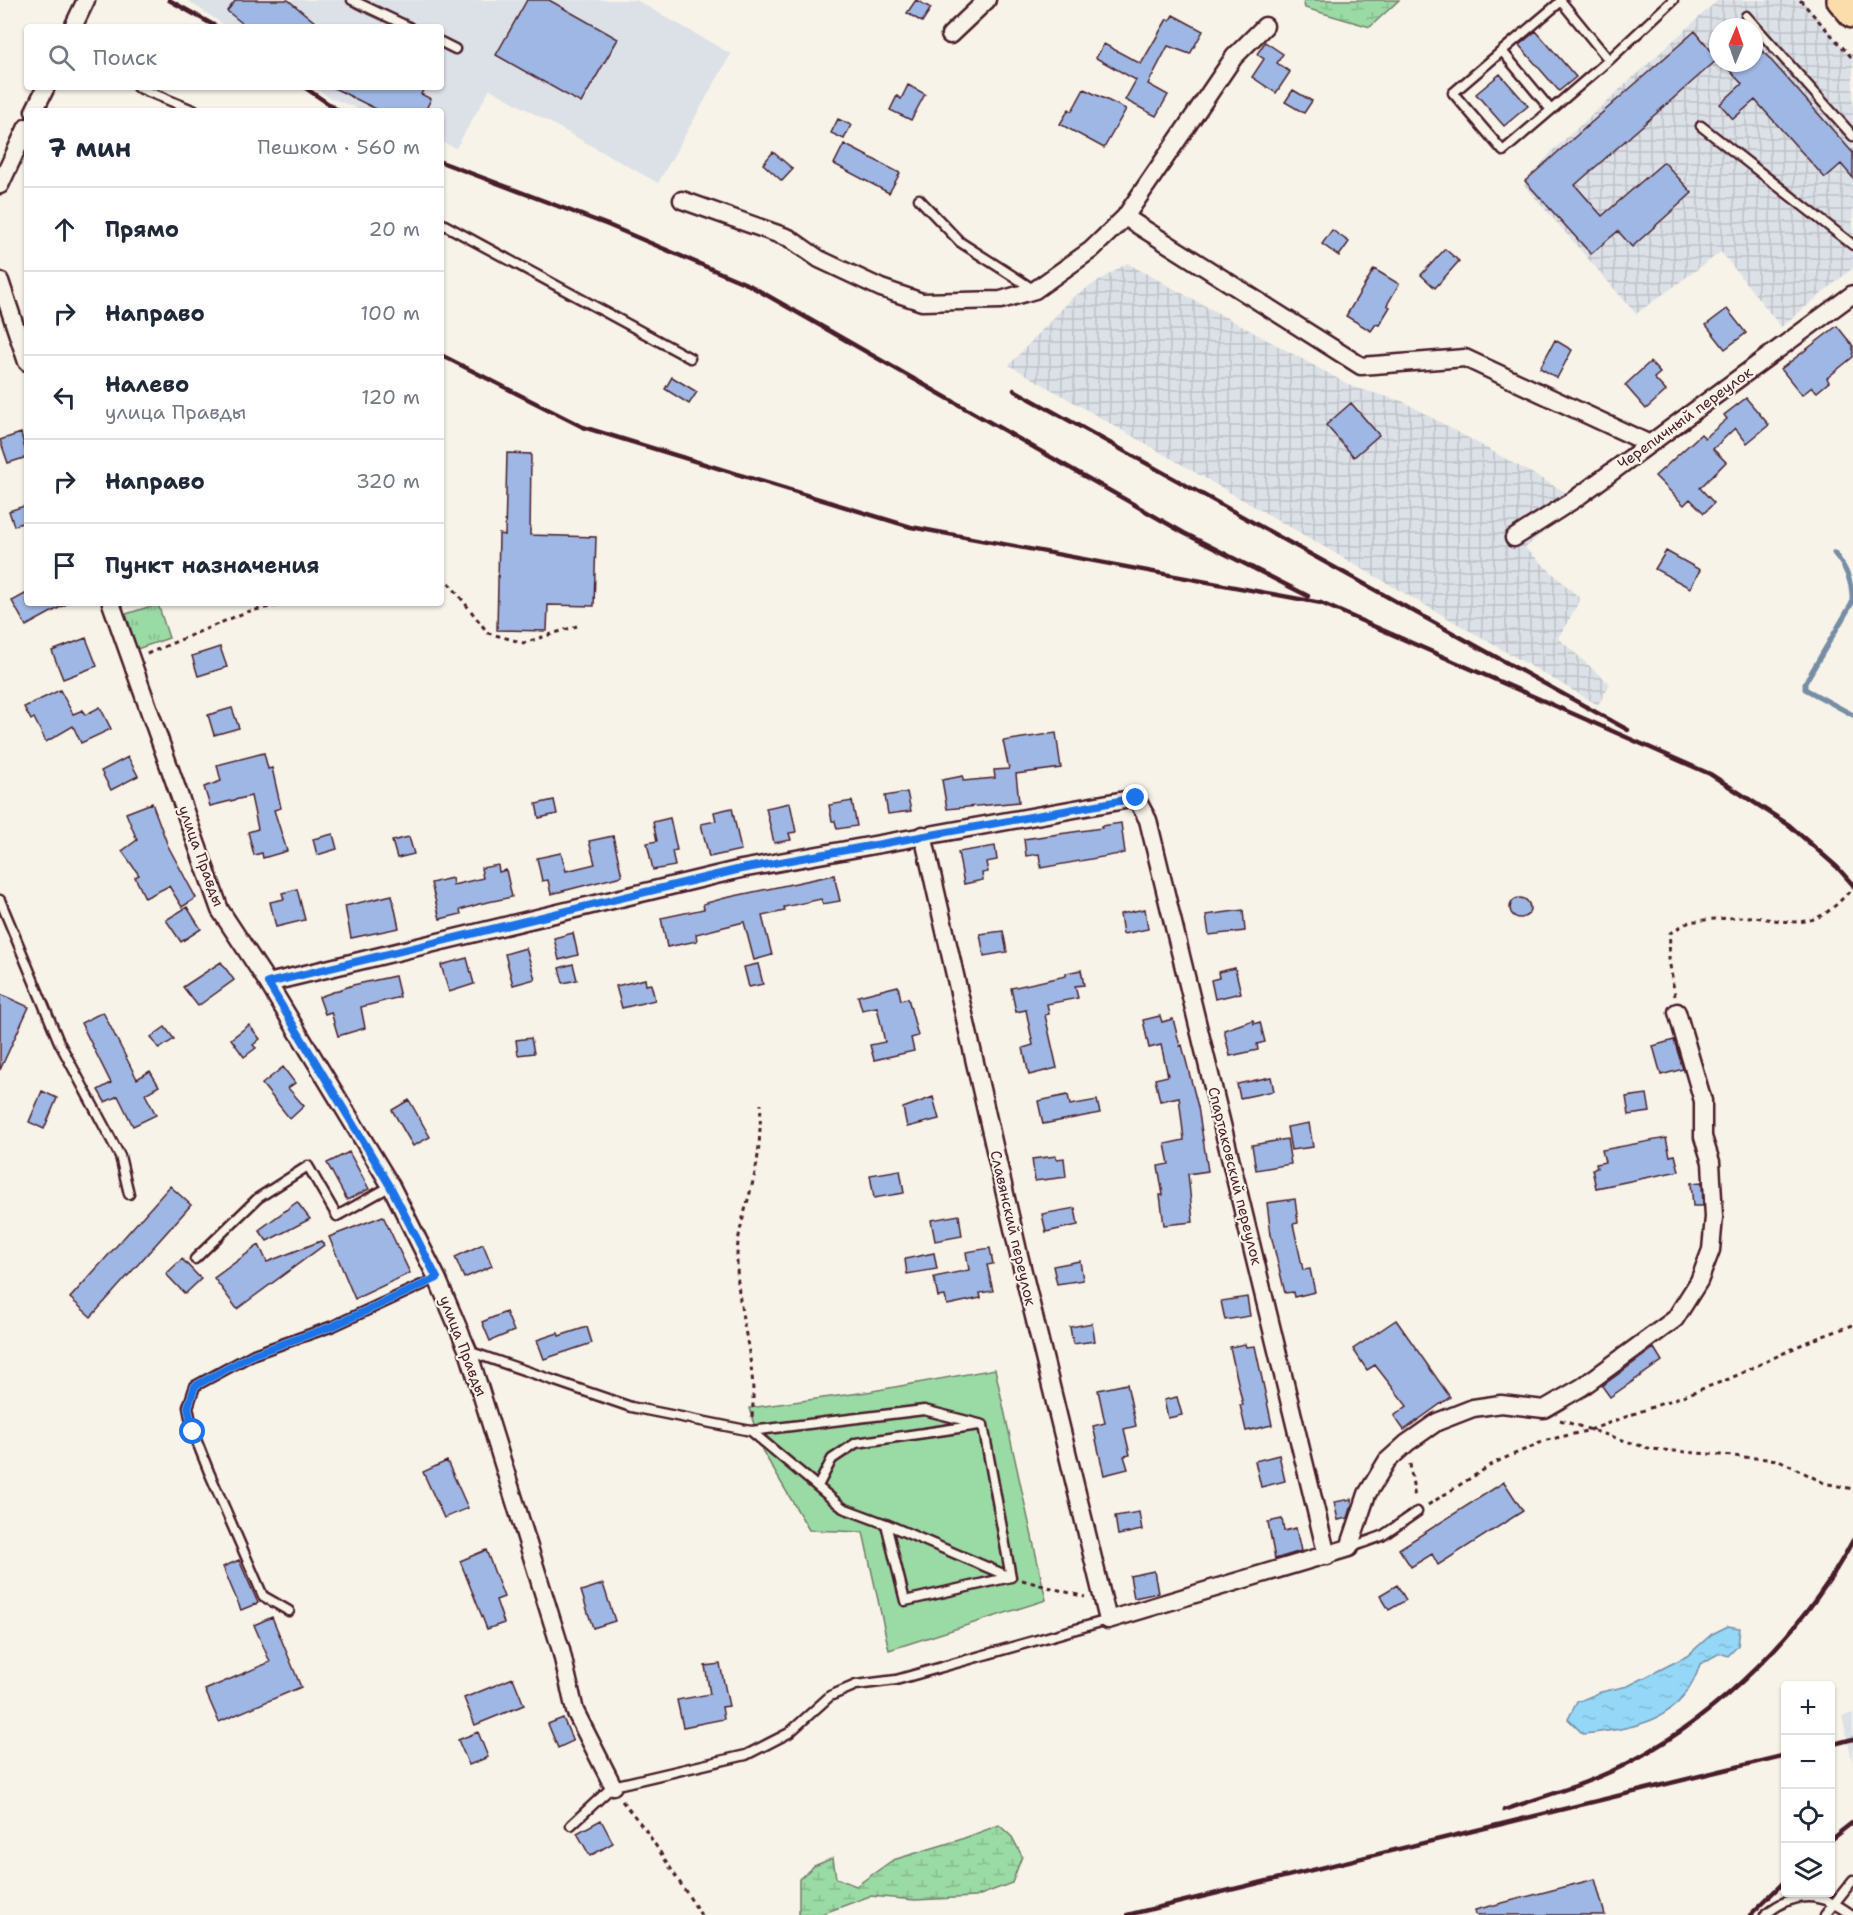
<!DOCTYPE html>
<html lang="ru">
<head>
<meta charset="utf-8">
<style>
  :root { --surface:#fff; --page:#f2f2f3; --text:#1f2937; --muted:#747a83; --line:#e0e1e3 }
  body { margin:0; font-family:"Shantell Sans",sans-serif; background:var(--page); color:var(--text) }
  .controls { position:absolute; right:18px; bottom:18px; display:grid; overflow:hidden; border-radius:6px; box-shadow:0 2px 4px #0004 }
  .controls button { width:54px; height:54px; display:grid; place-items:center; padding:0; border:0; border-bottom:2px solid var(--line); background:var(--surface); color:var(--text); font:30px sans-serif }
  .compass { position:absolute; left:1709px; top:18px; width:54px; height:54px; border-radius:50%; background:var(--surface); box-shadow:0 2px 4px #0004; rotate:2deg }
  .stop { position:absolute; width:18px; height:18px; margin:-14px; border:4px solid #1a73e8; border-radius:50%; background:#fff }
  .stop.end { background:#1a73e8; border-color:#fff; box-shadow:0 2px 6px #0008 }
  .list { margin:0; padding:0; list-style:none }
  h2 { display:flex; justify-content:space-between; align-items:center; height:78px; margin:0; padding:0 24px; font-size:26px }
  h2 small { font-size:20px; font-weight:400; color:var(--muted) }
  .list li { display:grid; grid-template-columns:39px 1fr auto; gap:18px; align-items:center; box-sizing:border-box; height:84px; padding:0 24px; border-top:2px solid var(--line) }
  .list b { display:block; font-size:22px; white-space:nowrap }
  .list p { margin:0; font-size:20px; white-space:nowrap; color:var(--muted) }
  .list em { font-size:20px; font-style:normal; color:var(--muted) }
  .icon { flex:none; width:33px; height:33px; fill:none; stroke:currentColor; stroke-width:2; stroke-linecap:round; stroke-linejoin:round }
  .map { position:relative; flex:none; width:1853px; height:1915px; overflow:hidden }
  .search { position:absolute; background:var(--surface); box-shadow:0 2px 4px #0004; left:24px; top:24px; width:420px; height:66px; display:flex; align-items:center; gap:15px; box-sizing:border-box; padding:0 21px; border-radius:6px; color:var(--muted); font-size:22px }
  .panel { position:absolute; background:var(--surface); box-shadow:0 2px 4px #0004; left:24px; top:108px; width:420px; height:498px; border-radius:6px }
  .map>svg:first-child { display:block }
  .built { fill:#dce1e7 }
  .industrial { fill:url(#industrial-grid); fill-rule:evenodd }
  .wetland { fill:url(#wetland-marsh); stroke:#727c68; stroke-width:1.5 }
  .park { fill:url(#park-tufts); stroke:#727c68; stroke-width:1.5 }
  .pitch { fill:#9adaa4; stroke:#727c68; stroke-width:1.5 }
  .water { fill:url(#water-ripples); stroke:#768da5; stroke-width:1.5 }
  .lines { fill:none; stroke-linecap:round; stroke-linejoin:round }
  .stream { stroke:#768da5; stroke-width:5 }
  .building { fill:#9eb7e4; stroke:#4a1f2b; stroke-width:1.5 }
  .service-casing { stroke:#4a1f2b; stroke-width:13 }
  .minor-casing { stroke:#4a1f2b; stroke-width:21 }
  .primary-casing { stroke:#4a1f2b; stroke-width:32 }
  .path { stroke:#4a1f2b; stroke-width:3; stroke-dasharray:4.5 4.5; stroke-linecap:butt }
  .service { stroke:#f7f3e8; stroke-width:8 }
  .minor { stroke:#f7f3e8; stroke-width:16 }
  .primary { stroke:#faddab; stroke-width:27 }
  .rail { stroke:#4a1f2b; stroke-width:4.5 }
  .route { stroke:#1a73e8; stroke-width:8 }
  .labels { text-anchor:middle; stroke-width:4.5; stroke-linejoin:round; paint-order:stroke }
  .street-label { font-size:15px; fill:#4a1f2b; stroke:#f7f3e8 }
</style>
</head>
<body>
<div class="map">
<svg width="1853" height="1915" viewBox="0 0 1853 1915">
  <defs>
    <pattern id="industrial-grid" width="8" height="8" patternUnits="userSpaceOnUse" patternTransform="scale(1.5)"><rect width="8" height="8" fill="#dce1e7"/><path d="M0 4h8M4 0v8" fill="none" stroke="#bec1c6"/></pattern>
    <pattern id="wetland-marsh" width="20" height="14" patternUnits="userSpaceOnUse" patternTransform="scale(1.5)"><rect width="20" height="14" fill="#9adaa4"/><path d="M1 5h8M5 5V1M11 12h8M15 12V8" fill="none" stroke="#86bb8d"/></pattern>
    <pattern id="park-tufts" width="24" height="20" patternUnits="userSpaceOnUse" patternTransform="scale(1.5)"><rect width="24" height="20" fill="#9adaa4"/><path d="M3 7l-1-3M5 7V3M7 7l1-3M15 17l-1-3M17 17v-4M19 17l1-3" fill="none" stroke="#86bb8d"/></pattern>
    <pattern id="water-ripples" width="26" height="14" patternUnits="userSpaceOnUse" patternTransform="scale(1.5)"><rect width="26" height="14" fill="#94d7f6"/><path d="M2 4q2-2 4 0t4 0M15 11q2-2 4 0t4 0" fill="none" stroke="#81b8d3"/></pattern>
  </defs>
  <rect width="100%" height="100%" fill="#f7f3e8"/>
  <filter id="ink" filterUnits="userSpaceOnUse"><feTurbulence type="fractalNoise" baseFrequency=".0167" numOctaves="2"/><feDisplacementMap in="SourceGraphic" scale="12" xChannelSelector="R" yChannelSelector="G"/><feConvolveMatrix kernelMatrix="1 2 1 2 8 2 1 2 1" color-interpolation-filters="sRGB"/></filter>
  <g filter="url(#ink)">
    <path class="built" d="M187,0H636L731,54L658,183L490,89L456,148L441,142V111H364L328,97L314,87H441V27H227Z
      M1853,1713V1763L1842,1716Z"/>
    <path class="industrial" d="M1718,0H1802L1853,59V268L1781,327L1721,252L1636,314L1524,185L1552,151ZM1718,27H1754V63H1718Z
      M1127,263L1353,387L1402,401L1567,493L1574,506L1525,548L1581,599L1558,638L1610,684L1598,705L1009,365L1073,297Z"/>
    <path class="wetland" d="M1303,0H1399L1370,27L1305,8Z
      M999,1825L1012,1837L1022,1856L1012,1883L975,1897L915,1900L870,1896L819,1915H799V1879L814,1866L833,1858L836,1878L856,1886L893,1860L959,1840Z"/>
    <path class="park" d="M158,604L169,638L137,649L126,614Z"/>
    <path class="pitch" d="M995,1369L1046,1600L889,1650L863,1532L809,1530L762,1450L749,1408L867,1392Z"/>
    <path class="water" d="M1728,1626L1740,1628L1738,1646L1728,1656L1720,1653L1700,1664C1683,1722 1636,1728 1583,1734L1568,1719L1577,1702L1601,1692L1628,1686L1687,1656L1712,1634Z"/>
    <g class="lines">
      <path class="stream" d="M1834,553C1846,567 1853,585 1852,603L1805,683V689L1853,715"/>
    </g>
    <path class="building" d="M236,0H288L321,27H247L227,11Z
      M527,0H549L618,39L581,103L496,55Z
      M916,0L931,8L922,22L907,13Z
      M1173,15L1203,31L1190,54L1168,46L1148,84L1168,95L1156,116L1125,100L1136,80L1096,58L1104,44L1141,64L1167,19L1170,20Z
      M1536,31L1576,77L1559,91L1519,45Z
      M1695,31L1718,59L1575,185L1602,216L1664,162L1692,193L1632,247L1618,231L1591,254L1525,181Z
      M1754,41L1853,153V178L1841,164L1825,178L1755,100L1733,119L1720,104L1742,84L1723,63H1754Z
      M1265,42L1283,54L1277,63L1290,72L1276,93L1252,77L1264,59L1257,54Z
      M1500,74L1528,106L1504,126L1476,94Z
      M908,85L925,94L911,120L890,110L897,96L901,99Z
      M332,87H425L421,94L431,99L425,111H380Z
      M1084,89L1126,109L1104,148L1060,124L1069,109L1072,111Z
      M1293,90L1312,101L1304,113L1285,102Z
      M838,119L851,125L844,139L831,133Z
      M844,144L900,173L889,193L834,164Z
      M773,152L793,169L782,181L763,164Z
      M1332,230L1349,242L1339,256L1322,244Z
      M1445,249L1459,261L1435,288L1421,275Z
      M1374,269L1399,284L1387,305L1390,307L1379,325L1376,324L1371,331L1346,316Z
      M1727,309L1746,333L1725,349L1706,325Z
      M1837,326L1853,346V357L1827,378L1829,382L1817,392L1812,387L1802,395L1781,369Z
      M1555,340L1572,350L1557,378L1540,368Z
      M1650,362L1660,373L1654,378L1666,391L1646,409L1625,385Z
      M672,377L697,392L689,404L665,389Z
      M1746,398L1769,425L1747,443L1735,428L1713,449L1726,462L1700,488L1714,503L1704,513L1690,499L1684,505L1655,476L1701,434L1705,438L1727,419L1724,415Z
      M1351,403L1379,435L1354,457L1326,425Z
      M21,433L27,457L8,463L0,440Z
      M507,453L531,454L530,535L596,537L594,606L548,605L547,631L497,630L499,534L505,535Z
      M27,505V521L14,526L9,511Z
      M1666,551L1700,570L1690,588L1655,569Z
      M27,593V603H68L26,626L12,601Z
      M86,638L97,666L63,679L52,651Z
      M220,647L227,667L198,676L192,656Z
      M60,690L73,714L83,710L85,715L100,707L111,729L81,743L73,726L46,742L34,718L31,720L24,707Z
      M232,708L239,728L214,735L208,715Z
      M1056,733L1061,768L1016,774L1019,802L947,809L942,780L963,776V781L995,778L994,770L1009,769L1003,741Z
      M264,753L268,769L272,768L281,808L274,810L287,851L263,858L262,853L254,855L248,832L258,829L251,796L210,806L204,787L221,781L217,765Z
      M128,757L138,776L111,790L101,771Z
      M907,792L911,811L888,814L885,796Z
      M554,800L557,814L539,818L536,804Z
      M852,801L857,826L837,829L835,821H832L829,805Z
      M152,803L168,846L196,898L182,907L169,886L145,898L135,877L139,875L122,851L137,840L126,813Z
      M790,803L796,832L789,833L791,840L774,843L766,808Z
      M732,808L741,850L709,857L701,824L716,821L714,812Z
      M670,818L677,850L672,851L675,866L653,870L647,843L657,841L653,822Z
      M1121,823L1125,853L1041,868L1039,854L1026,856L1024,839L1102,828L1101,826Z
      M333,834L337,849L317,855L313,839Z
      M613,836L622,876L551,894L548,880L542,881L537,858L561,853L566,871L595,864L589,841Z
      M409,837L414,854L397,858L392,841Z
      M995,846L997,860L986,862L988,872L982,873L983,880L964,884L958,852Z
      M498,865L499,872L506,870L512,897L479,904L460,910L461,914L440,919L431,883L452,878L453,885L483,878L481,868Z
      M834,875L840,901L823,904L821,899L784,907L785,911L762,916L772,955L754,960L744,922L696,934L697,941L667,947L661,918L704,909L703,904L725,898Z
      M297,889L305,920L276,927L270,902L284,899L282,893Z
      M392,895L399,928L351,938L345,906Z
      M1510 908a10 10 0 1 1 20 0a10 10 0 1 1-20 0Z
      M187,907L201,929L181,942L166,920Z
      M1145,909L1148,929L1123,934L1120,914Z
      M1243,910L1245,931L1209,935L1206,915Z
      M1003,931L1007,952L984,956L980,934Z
      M573,933L578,955L559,960L554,938Z
      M526,948L535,979L513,985L505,954Z
      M467,958L474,984L449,992L441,965Z
      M221,962L234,980L198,1006L183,987Z
      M573,964L577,980L563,983L559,968Z
      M758,964L763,984L749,987L744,967Z
      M1235,968L1241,993L1215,999L1211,980L1219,978L1218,972Z
      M1081,970L1084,985L1075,986L1078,998L1047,1004L1049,1014L1045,1015L1057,1068L1029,1075L1023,1048L1033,1045L1026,1010L1016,1012L1011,988L1066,976V973Z
      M395,976L400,997L361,1007L365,1028L338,1036L331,1012L325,1014L319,997L353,985Z
      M645,979L646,985L651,984L655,1000L622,1008L616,986Z
      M898,986L901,1000L908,998L918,1036L911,1038L914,1051L874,1060L870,1045L885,1042L877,1007L862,1010L858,996Z
      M0,994L29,1007L0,1070Z
      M103,1012L137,1079L150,1071L159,1086L145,1094L156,1115L133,1126L118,1096L105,1102L98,1090L111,1083L81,1023Z
      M1160,1016L1162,1022L1173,1019L1180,1046L1182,1045L1198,1107L1208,1171L1188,1174L1193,1222L1164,1225L1160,1195H1163L1158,1166L1169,1164L1165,1144L1184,1140L1179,1097L1160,1101L1155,1079L1168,1076L1161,1045L1149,1048L1143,1020Z
      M1253,1020L1254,1024L1260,1022L1265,1042L1257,1044L1258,1050L1230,1056L1224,1030Z
      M249,1025L260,1039L253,1045L256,1048L244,1057L231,1039Z
      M165,1027L174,1039L159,1049L151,1037Z
      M531,1038L534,1053L518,1055L516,1040Z
      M1674,1040L1683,1069L1661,1075L1653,1046Z
      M283,1067L295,1083L288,1088L304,1106L290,1119L262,1084Z
      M1271,1077L1274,1091L1240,1098L1237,1084Z
      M42,1091L57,1098L44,1129L29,1122Z
      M1647,1094L1650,1112L1629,1115L1626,1097Z
      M1068,1095L1070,1105L1097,1100L1100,1113L1043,1124L1038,1101Z
      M933,1097L939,1119L907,1127L903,1108Z
      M409,1100L430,1137L413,1146L392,1110Z
      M1309,1123L1313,1147L1291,1150L1287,1127Z
      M1666,1138L1670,1156L1675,1155L1679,1171L1596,1188L1592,1169L1597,1168L1596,1164L1605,1162L1602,1150Z
      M1287,1139L1291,1164L1256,1170L1252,1145Z
      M349,1152L369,1189L347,1200L327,1163Z
      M1056,1156L1057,1159L1064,1158L1066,1177L1035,1181L1032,1159Z
      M900,1170L904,1193L874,1198L870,1175Z
      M1702,1182L1703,1206H1693L1691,1183Z
      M170,1186L191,1205L91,1317L70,1298Z
      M1295,1199L1298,1223L1293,1224L1303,1270L1310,1269L1315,1292L1294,1297L1293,1292L1285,1293L1271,1235L1267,1203Z
      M297,1202L310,1219L267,1241L259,1230Z
      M1075,1208L1078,1225L1046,1232L1042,1214Z
      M959,1215L962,1236L935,1241L931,1220Z
      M383,1216L410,1273L355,1299L329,1237Z
      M321,1241L324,1245L237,1309L214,1278L259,1245L267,1262Z
      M483,1244L492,1266L464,1278L455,1257Z
      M990,1248L993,1264L987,1265L993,1291L980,1293L981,1298L947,1305L945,1296L938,1297L934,1277L969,1270L966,1252Z
      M934,1253L937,1269L907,1274L905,1259Z
      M182,1259L201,1279L185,1294L166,1274Z
      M1080,1261L1083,1280L1057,1284L1053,1266Z
      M1247,1297L1250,1316L1225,1320L1221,1301Z
      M506,1312L514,1331L490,1341L482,1322Z
      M1396,1320L1450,1397L1404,1430L1394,1416L1407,1406L1375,1365L1367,1370L1353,1349Z
      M1092,1323L1095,1341L1073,1344L1070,1327Z
      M587,1327L592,1343L544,1359L537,1340L558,1333L559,1336Z
      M1245,1344L1246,1347L1255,1346L1272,1425L1246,1431L1240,1405H1243L1230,1347Z
      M1654,1348L1662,1361L1610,1397L1602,1386Z
      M1127,1384L1136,1426L1124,1429L1130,1455L1124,1456L1128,1469L1104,1475L1093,1426L1105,1423L1098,1390Z
      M1177,1397L1182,1415L1168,1418L1164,1400Z
      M1279,1455L1285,1481L1261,1487L1255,1461Z
      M447,1461L468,1508L444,1518L423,1472Z
      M1504,1482L1523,1511L1438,1565L1432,1554L1411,1567L1399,1549Z
      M1351,1499L1352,1505L1348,1518L1338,1520L1334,1502Z
      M1139,1512L1142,1530L1118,1535L1115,1516Z
      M1282,1519L1284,1531L1296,1528L1301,1551L1275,1559L1268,1522Z
      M486,1550L504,1597L496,1600L504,1623L487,1629L460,1561Z
      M239,1560L258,1603L241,1610L223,1567Z
      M1154,1571L1158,1593L1134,1598L1130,1576Z
      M603,1584L615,1621L593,1628L581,1591Z
      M1397,1585L1406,1600L1389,1610L1380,1595Z
      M272,1617L301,1687L219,1722L205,1690L270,1662L254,1625Z
      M720,1664L729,1706L722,1707L724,1719L683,1727L677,1700L710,1694L705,1666Z
      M513,1678L524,1705L475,1725L464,1698Z
      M563,1718L573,1741L558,1748L548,1724Z
      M478,1732L488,1757L469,1765L458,1740Z
      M601,1820L613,1843L590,1856L577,1833Z
      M1595,1879L1605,1915H1476L1475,1910Z"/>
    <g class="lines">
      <g class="service-casing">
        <path id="service" d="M352,0L409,27
          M1560,0L1609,60L1673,0
          M1559,3L1502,51L1551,110L1609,60
          M1746,16L1853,136
          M441,42L455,49
          M1502,51L1453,93L1503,151L1551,110
          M137,87L195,111
          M1701,126L1853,245
          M919,199L960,242L1033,289
          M441,223L690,358
          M0,900L59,1042L120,1156L129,1194
          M195,1259L258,1198L308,1166L337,1216L391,1186
          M468,1351L631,1407L751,1431L924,1410L983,1425
          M751,1431L843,1508L886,1524L905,1601L1011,1577L983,1425
          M818,1486L832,1459L856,1443L979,1425
          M886,1524L1010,1577
          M1349,1548L1382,1536L1417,1512
          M289,1611L263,1596L209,1472L193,1432L188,1407L195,1386L254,1354L333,1326L437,1278
          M571,1825L613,1786L746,1755L789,1733L830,1696L856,1685L896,1680L1108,1620
          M1765,1915C1794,1890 1822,1892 1852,1915
          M1825,1915L1853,1880"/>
      </g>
      <g class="minor-casing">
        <path id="minor" d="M73,27L86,0
          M950,35L987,0
          M34,111L46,87
          M0,185L27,127
          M682,200L789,238L819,259L881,288L922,302L1001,300L1035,290L1091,250L1125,217L1234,57L1265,26
          M1125,217L1361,366L1465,358L1650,444
          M0,281L27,362
          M1514,538L1575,499L1853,294
          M111,603L220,910L268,983L391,1186L437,1278L468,1351L561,1650L575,1711L613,1786
          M923,835L1019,1255L1108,1620L1349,1548L1367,1494L1387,1461L1407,1443L1437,1422L1473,1408L1501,1404L1544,1409L1582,1387L1675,1319L1699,1281L1711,1250L1714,1217L1711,1162L1703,1137V1101L1677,1012
          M268,983L741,869L1136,798L1148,820L1327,1556"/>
      </g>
      <g class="primary-casing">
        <path id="primary" d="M1841,0L1853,14"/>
      </g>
      <path class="path" d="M1800,0L1853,59
        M441,578L450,584L488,633L524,643L577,626
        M147,654L246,612L289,603
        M1675,996L1669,959L1670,933C1676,930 1683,924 1690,922C1696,920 1749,916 1755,917C1803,925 1818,928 1853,887
        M752,1417C758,1362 737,1316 737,1262C736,1230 750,1199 756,1168C760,1147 760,1125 761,1104
        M1560,1420L1651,1449L1779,1460L1824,1483L1853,1489
        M1410,1464L1415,1499
        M1428,1505L1496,1462L1547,1440L1587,1431L1729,1379L1807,1342L1853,1325
        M1022,1580L1085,1597
        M622,1801L645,1829L701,1915"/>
      <use href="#service" class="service"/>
      <use href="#minor" class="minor"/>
      <use href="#primary" class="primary"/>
      <path class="rail" d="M169,0L217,27
        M304,87L339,111
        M441,162L608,225L749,285L1184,533L1308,596
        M441,355L583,427L911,527L1321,603L1710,774L1789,825L1837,867L1853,885
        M1014,390L1628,730
        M1830,1745L1853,1739
        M1504,1810C1547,1795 1592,1783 1632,1761C1720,1714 1807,1628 1853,1540
        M1830,1840L1853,1822
        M1127,1915L1786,1755
        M1750,1915L1786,1880"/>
    </g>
  </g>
  <g class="lines" filter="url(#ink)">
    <path class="route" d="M193,1432L188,1407L195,1386L254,1354L333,1326L437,1278L390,1186L268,983L741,869L1136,798"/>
  </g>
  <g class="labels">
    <g class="street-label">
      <text transform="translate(1685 418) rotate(-36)" y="5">Черепичный переулок</text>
      <text transform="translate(201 856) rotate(70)" y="5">улица Правды</text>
      <text transform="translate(1235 1176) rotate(76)" y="5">Спартаковский переулок</text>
      <text transform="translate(1013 1228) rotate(77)" y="5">Славянский переулок</text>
      <text transform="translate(463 1346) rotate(69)" y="5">улица Правды</text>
    </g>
  </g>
</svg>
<div class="controls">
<button>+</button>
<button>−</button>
<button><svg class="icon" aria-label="locate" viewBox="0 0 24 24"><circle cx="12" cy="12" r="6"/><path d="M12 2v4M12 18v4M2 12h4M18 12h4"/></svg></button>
<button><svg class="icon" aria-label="layers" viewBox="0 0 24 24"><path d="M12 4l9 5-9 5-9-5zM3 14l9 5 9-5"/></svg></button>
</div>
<svg class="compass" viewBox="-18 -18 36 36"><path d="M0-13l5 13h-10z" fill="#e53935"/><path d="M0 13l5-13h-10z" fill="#747a83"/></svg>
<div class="stop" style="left:193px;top:1432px"></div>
<div class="stop end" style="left:1136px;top:798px"></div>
<div class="search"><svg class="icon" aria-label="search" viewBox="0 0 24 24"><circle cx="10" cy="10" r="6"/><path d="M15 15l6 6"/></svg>Поиск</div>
<section class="panel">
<h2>7 мин<small>Пешком · 560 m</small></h2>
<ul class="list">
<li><svg class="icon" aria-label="ahead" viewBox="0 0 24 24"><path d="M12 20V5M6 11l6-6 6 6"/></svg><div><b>Прямо</b></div><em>20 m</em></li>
<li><svg class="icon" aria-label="right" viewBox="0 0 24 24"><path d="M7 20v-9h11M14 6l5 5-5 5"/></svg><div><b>Направо</b></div><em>100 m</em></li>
<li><svg class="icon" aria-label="left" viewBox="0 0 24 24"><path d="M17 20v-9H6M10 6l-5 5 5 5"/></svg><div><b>Налево</b><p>улица Правды</p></div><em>120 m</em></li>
<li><svg class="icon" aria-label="right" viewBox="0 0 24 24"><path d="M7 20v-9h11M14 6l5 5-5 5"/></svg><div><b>Направо</b></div><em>320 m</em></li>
<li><svg class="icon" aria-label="arrive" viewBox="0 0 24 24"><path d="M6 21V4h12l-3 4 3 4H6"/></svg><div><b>Пункт назначения</b></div></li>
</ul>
</section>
</div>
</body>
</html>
